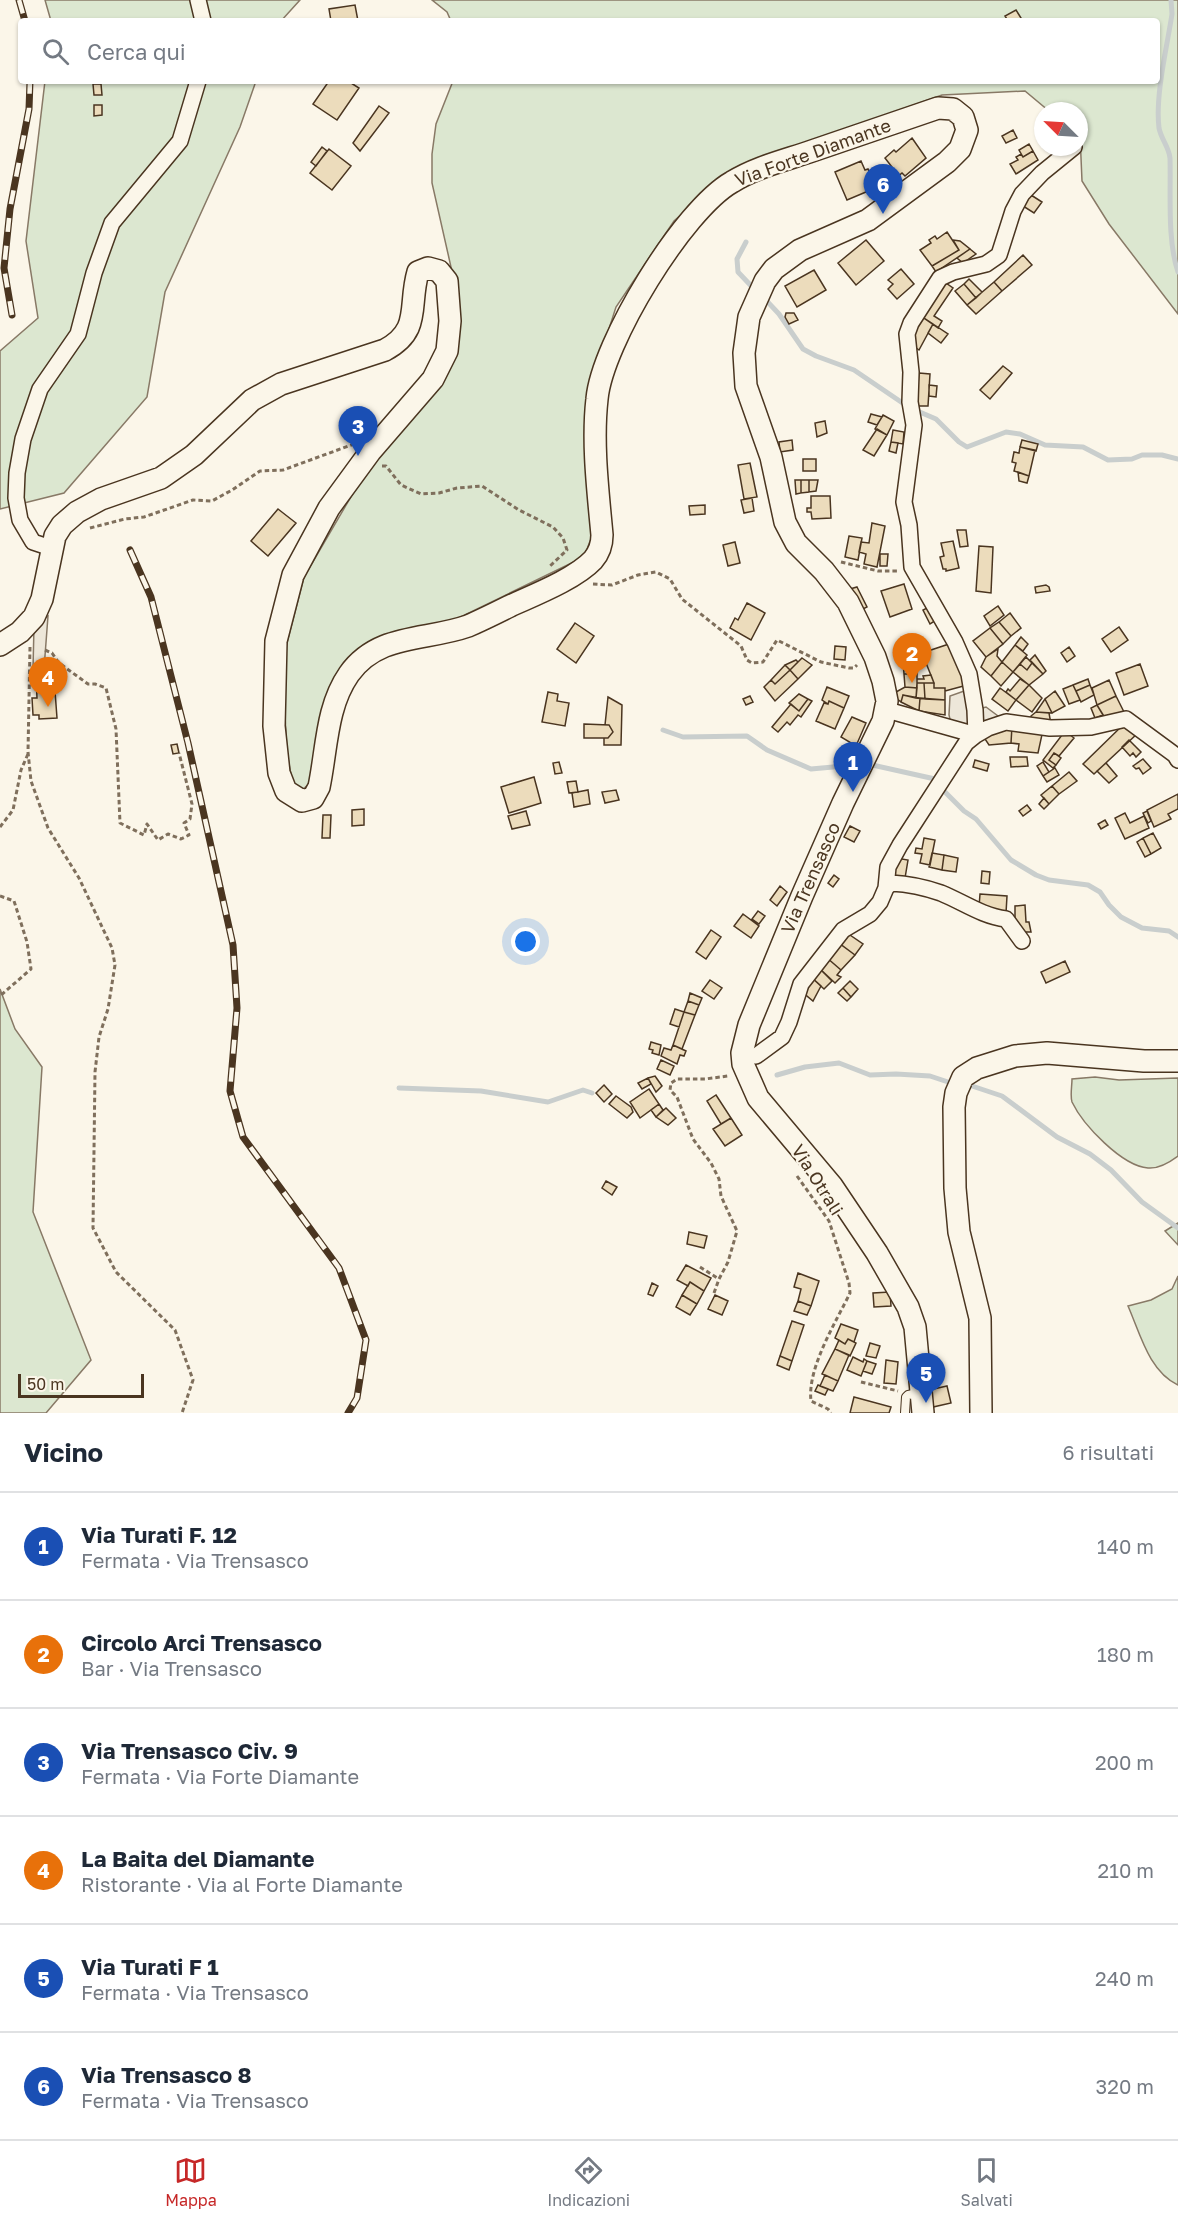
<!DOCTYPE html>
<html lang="it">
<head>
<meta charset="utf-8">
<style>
  :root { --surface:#fff; --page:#f2f2f3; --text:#1f2937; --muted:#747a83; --line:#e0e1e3; --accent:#c62828 }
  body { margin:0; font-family:"Golos Text",sans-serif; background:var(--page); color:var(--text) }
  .compass { position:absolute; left:1034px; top:102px; width:54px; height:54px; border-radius:50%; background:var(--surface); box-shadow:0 2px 4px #0004; rotate:294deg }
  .scale { position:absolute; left:18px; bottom:15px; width:126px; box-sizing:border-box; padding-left:6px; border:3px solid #4a3520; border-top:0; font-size:16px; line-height:21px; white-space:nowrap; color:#4a3520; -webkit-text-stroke:4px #fbf6e9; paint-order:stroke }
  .you { position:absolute; left:526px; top:942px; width:21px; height:21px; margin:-15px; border:4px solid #fff; border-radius:50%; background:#1a73e8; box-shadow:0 0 0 9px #1a73e833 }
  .badge { display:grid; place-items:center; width:39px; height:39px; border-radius:50%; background:var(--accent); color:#fff; font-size:20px; font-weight:700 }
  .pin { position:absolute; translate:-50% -50px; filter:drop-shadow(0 2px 3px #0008) }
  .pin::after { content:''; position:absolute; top:32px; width:21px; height:18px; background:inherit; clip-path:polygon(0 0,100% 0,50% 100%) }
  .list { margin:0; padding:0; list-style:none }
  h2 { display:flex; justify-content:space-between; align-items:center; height:78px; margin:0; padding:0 24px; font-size:26px }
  h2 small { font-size:20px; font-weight:400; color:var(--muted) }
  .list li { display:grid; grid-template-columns:39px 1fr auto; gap:18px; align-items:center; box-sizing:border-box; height:108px; padding:0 24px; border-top:2px solid var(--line) }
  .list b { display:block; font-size:22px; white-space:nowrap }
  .list p { margin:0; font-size:20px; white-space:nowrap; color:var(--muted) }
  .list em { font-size:20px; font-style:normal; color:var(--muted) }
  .icon { flex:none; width:33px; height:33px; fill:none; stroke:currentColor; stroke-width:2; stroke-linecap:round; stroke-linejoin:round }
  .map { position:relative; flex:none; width:1178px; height:1413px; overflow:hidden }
  .search { position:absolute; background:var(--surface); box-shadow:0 2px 4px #0004; left:18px; right:18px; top:18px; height:66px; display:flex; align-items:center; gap:15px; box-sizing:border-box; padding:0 21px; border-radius:6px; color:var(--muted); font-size:22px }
  .sheet { height:726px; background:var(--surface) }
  nav { display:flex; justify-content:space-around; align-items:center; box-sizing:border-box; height:84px; border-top:2px solid var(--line); background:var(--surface); font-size:16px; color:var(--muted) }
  nav a { display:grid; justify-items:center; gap:3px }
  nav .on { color:var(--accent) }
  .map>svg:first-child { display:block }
  .green { fill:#dce7d0; stroke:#887966; stroke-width:1.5 }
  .parking { fill:#ede7d9; stroke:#887966; stroke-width:1.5 }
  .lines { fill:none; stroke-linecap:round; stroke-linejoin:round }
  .stream { stroke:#c9cecd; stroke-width:5 }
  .building { fill:#ecdcbc; stroke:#4a3520; stroke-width:1.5 }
  .lane-casing { stroke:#4a3520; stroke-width:10 }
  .street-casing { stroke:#4a3520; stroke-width:18 }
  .secondary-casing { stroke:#4a3520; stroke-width:24 }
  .path { stroke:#7f6f5c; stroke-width:3; stroke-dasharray:4.5 3; stroke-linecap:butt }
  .lane { stroke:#fbf6e9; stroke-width:8 }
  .street { stroke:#fbf6e9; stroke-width:15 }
  .secondary { stroke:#fbf6e9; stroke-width:21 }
  .rail-casing { stroke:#4a3520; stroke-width:7 }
  .rail { stroke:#fbf6e9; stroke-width:4.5; stroke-dasharray:14; stroke-linecap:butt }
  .labels { text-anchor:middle; stroke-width:4.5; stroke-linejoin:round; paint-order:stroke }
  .street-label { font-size:18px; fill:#4a3520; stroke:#fbf6e9 }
</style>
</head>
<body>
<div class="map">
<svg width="1178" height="1413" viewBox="0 0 1178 1413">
  <rect width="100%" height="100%" fill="#fbf6e9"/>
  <path class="green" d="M45,0H300L281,21H51Z
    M432,0H1178V314L1109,224L1082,181L1079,111H1049L1025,91L942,95L733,169L674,221L616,307L587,397L592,536L584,557L440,627L373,641L311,782L300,792L292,781L287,752L282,662L304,577L366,471L457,341L451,267L432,183V154L436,124L453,81H1157V21H451L447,12Z
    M45,81H256L240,127L165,292L147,397L64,493L0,509V351L38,318L26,241Z
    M0,989L15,1029L42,1067L33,1212L91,1360L46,1413H0Z
    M1095,1077L1119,1080L1178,1078V1156C1170,1162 1159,1169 1148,1168C1122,1166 1083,1125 1072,1102C1070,1096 1072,1086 1072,1079Z
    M1178,1223V1245L1165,1231Z
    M1178,1276V1385C1149,1372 1140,1333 1128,1306L1151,1300L1172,1289Z"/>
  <path class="parking" d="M48,616L44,669H33L34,626Z
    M967,690L975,710L986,707L1006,722L952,728L949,715L950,696Z"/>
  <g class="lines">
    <path class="stream" d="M1171,0L1172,14C1167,47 1155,96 1159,128C1161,139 1169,147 1170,158C1171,193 1167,240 1178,272
      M746,242L737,259L738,272L756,291
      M763,297L779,314L803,349L816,356L854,370L907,406
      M915,410L936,419L959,442L967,447L1006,432L1020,434L1045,445L1083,447L1108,460L1132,459L1142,455H1162L1178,459
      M663,730L683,737L747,736L767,750L811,769L855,765
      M868,764L935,779L944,791L964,811L976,819L1011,860L1036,875L1049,880L1088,885L1100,892L1109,905L1121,917L1142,928L1169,931L1178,937
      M777,1075L805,1067L839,1063L870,1075L896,1074L930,1076L954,1084
      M966,1084L1002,1096L1057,1137L1090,1154L1111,1170L1142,1202L1178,1228
      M399,1088L481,1091L548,1102L583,1090L592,1093"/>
  </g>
  <path class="building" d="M355,5L358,21H331L329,9Z
    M1016,10L1021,18L1016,21H1008L1005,16Z
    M329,81H348L359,88L337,120L313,104Z
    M93,84H101L102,95H94Z
    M94,105H102V115L94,116Z
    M379,106L389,113L360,151L353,143Z
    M1013,130L1017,138L1006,143L1002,136Z
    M912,138L926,158L905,176L902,173L895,179L888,170L892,167L885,158L894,150L896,152Z
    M1029,144L1033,151L1023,157L1019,150Z
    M322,147L327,151L316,166L311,162Z
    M329,149L351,166L332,190L310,173Z
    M1033,151L1038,160L1016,174L1010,164L1018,160L1016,157L1021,154L1023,157Z
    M861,161L865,170L868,169L870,174L867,175L873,189L847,200L835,172Z
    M1031,195L1042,202L1034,213L1023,206Z
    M947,232L959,250L932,266L920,250L931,243L929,240L935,236L937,239Z
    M866,240L884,261L856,285L838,263Z
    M953,240L960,241L970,249L936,272L932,266L959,250Z
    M970,249L976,254L963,263L957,258Z
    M1023,255L1032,265L1002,291L994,282Z
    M901,269L914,284L897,299L888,289L893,284L888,280Z
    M814,270L826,290L797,307L785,286Z
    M969,279L982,292L976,298L964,284Z
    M943,281L953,288L934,316L942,321L938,328L921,316Z
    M994,282L1002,291L976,314L967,305Z
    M964,284L976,298L967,305L955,291Z
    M786,313H794L798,320L789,324L785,317Z
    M921,316L933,324L919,350L912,345L909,337Z
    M933,324L948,334L941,343L928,333Z
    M1003,366L1012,373L990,399L980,390Z
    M919,373L930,374L928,406H916Z
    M929,385L937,386L936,397L929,396Z
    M871,414L882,417L877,425L868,422Z
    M883,415L894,421L887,435L875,429Z
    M825,421L827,433L817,437L815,423Z
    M877,429L887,435L874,456L863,450Z
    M893,430L904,432L903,444L891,442Z
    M792,440L793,450L780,452L779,442Z
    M1022,440L1038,444L1036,451L1020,447Z
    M891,442L898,443L896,453L889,451Z
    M1020,447L1035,450L1029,476L1014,471L1016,463L1012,462L1014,452L1019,453Z
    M803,459H816V471H803Z
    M750,463L757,497L744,499L738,465Z
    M1018,472L1029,476L1027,483L1019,481Z
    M795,480H801V493L796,494Z
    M801,480H809V492L801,493Z
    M809,480H818L816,491L809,492Z
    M811,496H830L831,518L812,519L811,512H807V508H811Z
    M752,498L754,511L744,513L741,500Z
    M705,505V514L690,515L689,506Z
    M278,509L296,523L268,556L251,541Z
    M872,523L885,526L877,567L864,564L866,554L859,552L861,542L869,543Z
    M957,530H966L968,546L960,547Z
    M849,536L862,538L858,560L845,557Z
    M953,541L959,568L946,571V569H943L940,557L944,556L941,543Z
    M735,542L740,563L728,566L723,545Z
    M979,546L993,547L991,593L976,591Z
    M880,554H888L887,566H880Z
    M904,584L912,609L890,617L881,591Z
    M1046,585L1049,587L1050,591L1036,593L1035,587Z
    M857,587L867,607L861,610L850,589Z
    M747,603L765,613L751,640L730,628L735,618L738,620Z
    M931,606L938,619L930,624L923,610Z
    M998,606L1004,615L990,626L984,616Z
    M1010,613L1021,628L1011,636L999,622Z
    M999,622L1011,636L1003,644L990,628Z
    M575,623L594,636L576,663L557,649Z
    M1119,627L1128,640L1111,652L1102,639Z
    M990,628L1003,644L986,657L973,641Z
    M1021,637L1028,644L1023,651L1015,645Z
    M952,643L971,684L945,691V688H934V683L922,653Z
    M1015,645L1027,655L1013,672L1002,662Z
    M835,646L846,647L845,660L834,659Z
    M1069,647L1075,656L1067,662L1061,653Z
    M998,649L997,656L1002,662L991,676L981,667L986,657Z
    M917,653V662H903V656Z
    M1035,655L1046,671L1043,674L1030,660Z
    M1026,657L1032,663L1027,670L1020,664Z
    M802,658L812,665L798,679L790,670Z
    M796,660L798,662L790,670L785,665Z
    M903,662H917V674H904Z
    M1002,662L1013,672L1001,686L991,676Z
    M1032,663L1043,674L1029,685L1013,672L1020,664L1027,670Z
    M1140,664L1148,686L1124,695L1116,673Z
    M785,665L790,670L775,684L771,680Z
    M790,670L798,679L775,701L764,687L771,680L775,684Z
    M904,674H917V688L905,687Z
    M931,675L934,683H917V679H924L923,676Z
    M47,676L55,691L57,718L39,719V715H33L32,698H37L36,677Z
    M1020,679L1029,685L1016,700L1006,692L1008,689L1010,691Z
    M1088,679L1090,685L1076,691L1073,685Z
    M1109,680L1116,696L1097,705L1092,688Z
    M917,683H924L925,699L916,698Z
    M924,683H934V688H945V700L925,699Z
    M1029,685L1042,698L1032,712L1016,700Z
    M1073,685L1080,700L1069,704L1063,689Z
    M1090,685L1094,695L1081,702L1076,691Z
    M827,687L849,696L844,708L829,701L828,704L822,700Z
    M905,687L917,688L916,698L903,695L901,702L896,698V692Z
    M1000,688L1016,700L1008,711L992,699Z
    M1055,691L1065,706L1052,713L1045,699Z
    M548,692L558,694L557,701L569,703L565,726L542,722Z
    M799,694L808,699L799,711L789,703Z
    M903,695L920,698L919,711L901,702Z
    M750,696L753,702L746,705L743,699Z
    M1116,696L1124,712L1105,718L1097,705Z
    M608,697L622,705L621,745H604V738H608L613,732L609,725H605Z
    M920,698L945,700V715L919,711Z
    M808,699L812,701L801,717L798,715L790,725L787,722L778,732L772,727L791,704L799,711Z
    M1045,699L1052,713L1036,712Z
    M829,701L844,708L835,729L816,721L824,703L828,704Z
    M1097,705L1103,715L1095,718L1091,708Z
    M1036,712L1049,713L1051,724L1031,721V716Z
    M852,717L866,723L856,746L841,737Z
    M1127,721L1138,733L1094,774L1083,764Z
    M584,724L609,725L613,732L608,738H584Z
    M1012,726L1011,743L989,745L983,736Z
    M1012,726L1043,730L1038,753L1018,751L1019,744L1011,743Z
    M1065,731L1074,738L1059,756L1054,753L1049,760L1056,765L1053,768L1043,760Z
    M1129,740L1141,752L1136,757L1133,753L1130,756L1122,747Z
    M177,744L179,753L173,754L171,745Z
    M1054,753L1061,758L1056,765L1049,760Z
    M1010,757H1027L1028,766L1011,767Z
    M1143,759L1151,768L1143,774L1139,768L1136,769L1133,766Z
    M975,760L989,764L987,771L973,767Z
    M559,762L562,773L555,774L553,763Z
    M1043,762L1049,772L1043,776L1037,766Z
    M1106,763L1117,776L1109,783L1097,771Z
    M1055,768L1059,775L1047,782L1043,776Z
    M1069,772L1077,781L1059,794L1052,786Z
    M534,777L541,803L509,813L501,787Z
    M576,781L578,792L569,793L567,782Z
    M1052,786L1059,794L1049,804L1041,795Z
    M588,790L590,804L574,807L572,793Z
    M616,790L619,800L605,803L602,792Z
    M1178,794V809L1168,814L1171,819L1154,827L1147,810Z
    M1044,798L1049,804L1044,809L1039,804Z
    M1027,805L1031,810L1023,816L1019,811Z
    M364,809V825L352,826V810Z
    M526,811L530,825L512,829L508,816Z
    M1147,811L1151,821L1148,823L1143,813Z
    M1125,813L1130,823L1144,816L1149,828L1125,839L1115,818Z
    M323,815H331L330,838H322Z
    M1105,820L1108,825L1101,829L1098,824Z
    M850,826L860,831L854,842L844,837Z
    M1153,833L1161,848L1151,854L1143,838Z
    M924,838L935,840L930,865L920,863L922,854L915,853L916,848L922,849Z
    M1143,838L1151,854L1145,857L1137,842Z
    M932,853L944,855L942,870L929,867Z
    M944,855L958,858L956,872L942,870Z
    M896,858L908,860L905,878L893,876Z
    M982,871L990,872L989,884L981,883Z
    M834,875L839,879L833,887L828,883Z
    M780,886L787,892L777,906L770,900Z
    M980,894L1007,896L1006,913L979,907Z
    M1025,905L1026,922H1029L1031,932H1019L1015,922V906Z
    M758,911L765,916L759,924L752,919Z
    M743,914L759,926L751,938L734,926Z
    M711,930L721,937L706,959L696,952Z
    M847,933L863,944L855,955L839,943Z
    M839,943L855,955L841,970L826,957Z
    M826,957L841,970L837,975L841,977L835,983L818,967Z
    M1065,961L1070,972L1046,983L1041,972Z
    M818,967L832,981L824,989L810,976Z
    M810,976L821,986L813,1001L801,991Z
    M710,980L722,988L714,999L702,991Z
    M850,981L858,989L851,997L843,988Z
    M843,988L851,997L847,1001L838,993Z
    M690,993L702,998L699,1005L688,1001Z
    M688,1001L699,1005L695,1015L684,1012Z
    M675,1009L684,1012L679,1027L670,1024Z
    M684,1012L695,1015L682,1049L673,1045Z
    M651,1042L661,1045L659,1055L652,1053L653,1050L649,1049Z
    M673,1045L686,1051L684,1056L680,1055L677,1064L661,1056L664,1048L671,1050Z
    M661,1060L674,1066L670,1075L657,1069Z
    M655,1076L662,1086L656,1092L648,1078Z
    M648,1078L651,1084L642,1089L638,1083Z
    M604,1085L612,1094L604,1102L596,1093Z
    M649,1089L659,1104L640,1118L630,1102Z
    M716,1095L731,1118L721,1124L707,1101Z
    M616,1096L631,1107L633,1112L627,1118L609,1104Z
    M659,1104L663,1110L656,1117L651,1110Z
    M666,1108L676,1118L668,1125L656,1117Z
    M731,1118L742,1135L725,1146L713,1129Z
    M606,1181L617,1187L612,1195L602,1188Z
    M689,1232L707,1236L704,1248L687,1244Z
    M686,1265L711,1278L704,1291L690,1282L688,1286L677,1280Z
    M798,1273L819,1281L811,1306L798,1301L801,1289L794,1287Z
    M690,1282L704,1291L697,1304L682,1295Z
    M652,1283L658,1286L653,1296L648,1294Z
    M890,1292L891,1306L874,1307L873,1293Z
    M682,1295L697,1304L690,1315L676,1307Z
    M715,1295L728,1301L722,1315L708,1309Z
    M798,1301L811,1306L807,1315L794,1311Z
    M792,1321L804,1325L792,1361L780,1356Z
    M841,1324L858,1330L854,1342L848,1339L845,1344L835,1338Z
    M848,1339L856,1343L850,1356L835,1349L839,1340L845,1344Z
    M870,1343L880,1346L876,1358L866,1356Z
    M835,1349L849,1355L838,1381L822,1374Z
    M780,1356L792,1361L789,1370L777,1365Z
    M853,1357L863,1362L864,1359L867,1361L861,1376L847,1370Z
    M886,1360L898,1362L896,1384L884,1383Z
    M867,1361L876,1364L872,1374L863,1371Z
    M825,1375L838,1381L833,1391L820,1386Z
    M818,1385L828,1389L825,1395L815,1391Z
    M947,1386L951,1403L933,1407L929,1390Z
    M854,1397L891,1407L889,1413H850Z"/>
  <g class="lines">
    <g class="lane-casing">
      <path id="lane" d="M905,1413L906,1397L908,1395L919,1393"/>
    </g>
    <g class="street-casing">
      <path id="street" d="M198,0L203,21
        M51,548L33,542L20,520L16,498L17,473L23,439L40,389L78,334L94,273L112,223L180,141L198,81
        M887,710L976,735L988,728L1006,722L1050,728L1091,727L1126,719L1175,755L1178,760
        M886,888L891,883C909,884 924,887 941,893C963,902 982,916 1006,919L1022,941
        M756,1056L782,1037L789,1022L801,984L843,930L870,914L880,902L886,888L888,867L900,845L966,743L976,735L975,710L969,674L955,642L912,567L909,525L904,502L914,425L910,402L911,372L907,334L911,323L940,278L953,272L986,264L999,255L1013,211L1022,194L1042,173L1074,147"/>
    </g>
    <g class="secondary-casing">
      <path id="secondary" d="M0,645L20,632L34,617L42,599L55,536L62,525L77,512L101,499L161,478L194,455L252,400L281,384L385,350C422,330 408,306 418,272L428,268L439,271L447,281L450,321L447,351L433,379L370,452L329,508L293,575L276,641L274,726L279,773L286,791L302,801L313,798L319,787C327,749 326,707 349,674C378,633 426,641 468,626C482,620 496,613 510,606C534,595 575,579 593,560C599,553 602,545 602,535C598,491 592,443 597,399C602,343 683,210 732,182C756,167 786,160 812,151C854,137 896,122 938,108L953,109L963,117L967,130L960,149L947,162L868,220L800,250L774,269L765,281L749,317L744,353L746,386L771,457L785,522L796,543L824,571L848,602L875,657L883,681L887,701L883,721L843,803L802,896L749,1025L742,1053L743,1064L758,1098L832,1186L877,1253L908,1307L915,1327L923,1413
        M981,1413L980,1318L959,1232L955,1188L954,1107L956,1093L963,1077L977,1068L1015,1056L1047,1053L1144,1061H1178"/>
    </g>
    <path class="path" d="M382,466H386L401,485L421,494L439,493L457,488L482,486L519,510L553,527L563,538L567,550L549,567
      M90,528L125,519L144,517L193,500L212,501L232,490L260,471L283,470L354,444
      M841,562L878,571H897
      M593,584L612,585L638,575L656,572L670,579L682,599L741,646L747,660L752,663L763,662L777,640L821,662L849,668H854L857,665
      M30,647L28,752L31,781L48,828L79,878L112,948L115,965L108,1009L99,1037L95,1072L93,1228L116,1272L175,1330L193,1380L182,1413
      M45,650L52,653L59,663L88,684H95L106,688L116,729L120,823L144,835L147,824L158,840L168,834L181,839L189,835L184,823L190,819L192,804L179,753
      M0,827L13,810L21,770L28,754
      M0,896L14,901L27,942L31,969L0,996
      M797,1176L829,1221L849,1283L850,1293C836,1322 807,1368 811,1401L828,1409L831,1413
      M700,1267L719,1279L728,1262L737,1231L721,1196L719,1179L711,1163L693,1139L677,1097L670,1090L671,1083L677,1079H705L728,1076
      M714,1293L719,1279
      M861,1382L898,1391"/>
    <use href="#lane" class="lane"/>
    <use href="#street" class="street"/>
    <use href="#secondary" class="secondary"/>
    <g class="rail-casing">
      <path id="rail" d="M19,0L25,21
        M12,315L4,268L10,209L29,109L30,81
        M130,550L151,597L188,743L233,945L237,1008L230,1091L243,1137L339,1268L366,1340L357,1398L348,1413"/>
    </g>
    <use href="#rail" class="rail"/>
  </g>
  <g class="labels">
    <g class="street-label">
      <text transform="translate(813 153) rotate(-20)" y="6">Via Forte Diamante</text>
      <text transform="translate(811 878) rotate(-66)" y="6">Via Trensasco</text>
      <text transform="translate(817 1180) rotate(58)" y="6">Via Otrali</text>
    </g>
  </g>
</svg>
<svg class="compass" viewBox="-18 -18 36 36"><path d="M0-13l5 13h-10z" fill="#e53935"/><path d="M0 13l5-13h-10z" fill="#747a83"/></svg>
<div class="scale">50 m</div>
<div class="you"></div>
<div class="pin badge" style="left:853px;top:792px;background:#1a4fb4">1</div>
<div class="pin badge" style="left:912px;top:683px;background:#e8710a">2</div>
<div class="pin badge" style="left:358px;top:456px;background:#1a4fb4">3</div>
<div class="pin badge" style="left:48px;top:707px;background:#e8710a">4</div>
<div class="pin badge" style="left:926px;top:1403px;background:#1a4fb4">5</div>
<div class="pin badge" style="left:883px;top:214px;background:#1a4fb4">6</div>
<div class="search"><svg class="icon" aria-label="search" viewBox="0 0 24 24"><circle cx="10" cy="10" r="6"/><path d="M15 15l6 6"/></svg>Cerca qui</div>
</div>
<section class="sheet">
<h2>Vicino<small>6 risultati</small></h2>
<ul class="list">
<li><span class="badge" style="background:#1a4fb4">1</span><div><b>Via Turati F. 12</b><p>Fermata · Via Trensasco</p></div><em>140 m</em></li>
<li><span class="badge" style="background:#e8710a">2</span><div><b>Circolo Arci Trensasco</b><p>Bar · Via Trensasco</p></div><em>180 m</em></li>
<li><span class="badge" style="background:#1a4fb4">3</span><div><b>Via Trensasco Civ. 9</b><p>Fermata · Via Forte Diamante</p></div><em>200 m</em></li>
<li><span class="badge" style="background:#e8710a">4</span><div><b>La Baita del Diamante</b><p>Ristorante · Via al Forte Diamante</p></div><em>210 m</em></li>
<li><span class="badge" style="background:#1a4fb4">5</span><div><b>Via Turati F 1</b><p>Fermata · Via Trensasco</p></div><em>240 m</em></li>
<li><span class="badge" style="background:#1a4fb4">6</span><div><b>Via Trensasco 8</b><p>Fermata · Via Trensasco</p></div><em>320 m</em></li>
</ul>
</section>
<nav>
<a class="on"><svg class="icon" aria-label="map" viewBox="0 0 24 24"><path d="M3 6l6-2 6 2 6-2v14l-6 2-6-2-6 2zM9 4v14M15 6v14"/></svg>Mappa</a>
<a><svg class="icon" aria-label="directions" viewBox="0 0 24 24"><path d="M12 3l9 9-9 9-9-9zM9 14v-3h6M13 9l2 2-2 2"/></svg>Indicazioni</a>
<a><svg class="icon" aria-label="saved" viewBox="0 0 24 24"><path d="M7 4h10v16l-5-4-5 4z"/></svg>Salvati</a>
</nav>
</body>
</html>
